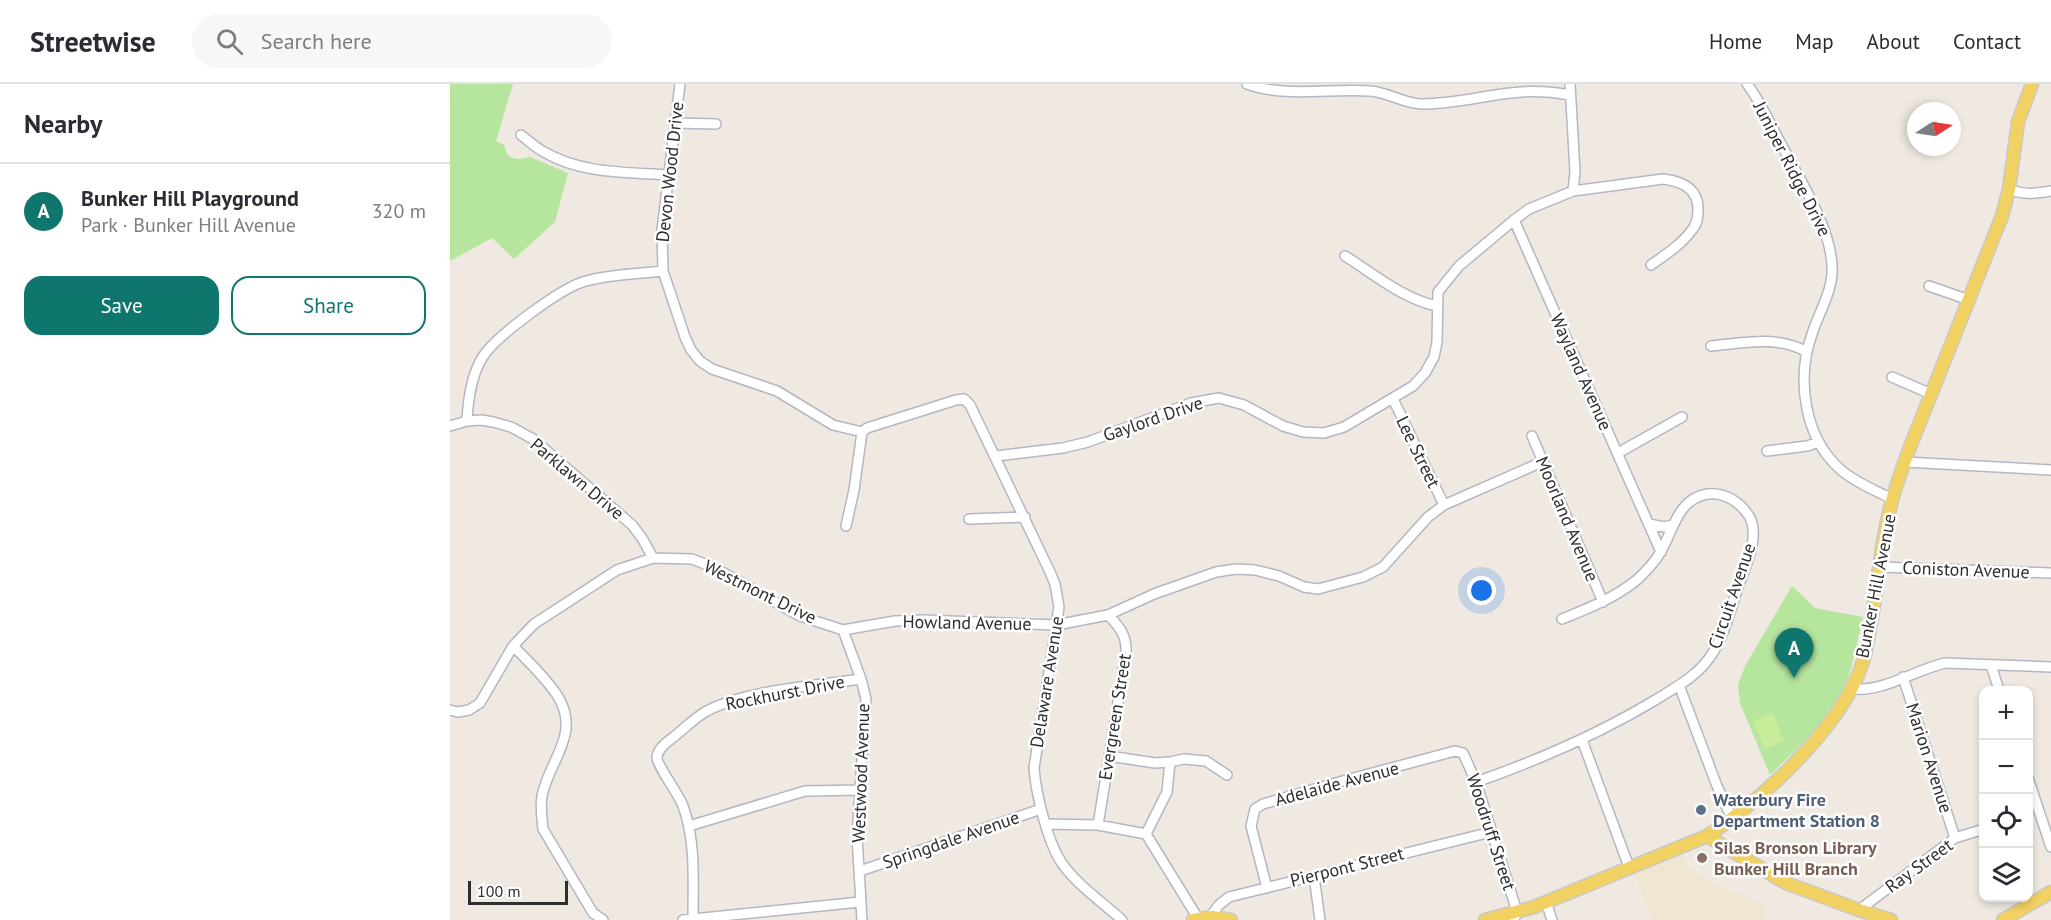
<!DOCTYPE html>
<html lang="en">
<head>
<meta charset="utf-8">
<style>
  :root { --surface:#fff; --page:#f7f7f7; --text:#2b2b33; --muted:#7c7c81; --line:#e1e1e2; --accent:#0f766e }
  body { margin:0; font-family:"PT Sans",sans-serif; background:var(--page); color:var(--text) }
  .controls { position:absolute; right:18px; bottom:18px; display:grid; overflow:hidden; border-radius:12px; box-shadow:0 3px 9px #0003 }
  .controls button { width:54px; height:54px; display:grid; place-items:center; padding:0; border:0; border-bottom:2px solid var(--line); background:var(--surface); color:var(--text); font:30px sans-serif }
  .compass { position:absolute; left:1457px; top:18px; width:54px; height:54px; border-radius:50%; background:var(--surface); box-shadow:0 3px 9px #0003; rotate:78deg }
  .scale { position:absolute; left:18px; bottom:15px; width:100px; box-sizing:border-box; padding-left:6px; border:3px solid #2e2e2e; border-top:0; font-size:16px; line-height:21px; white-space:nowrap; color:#2e2e2e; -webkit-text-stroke:4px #fff; paint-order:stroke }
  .you { position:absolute; left:1032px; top:507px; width:21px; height:21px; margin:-15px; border:4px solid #fff; border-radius:50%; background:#1a73e8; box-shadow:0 0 0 9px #1a73e833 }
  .badge { display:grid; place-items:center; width:39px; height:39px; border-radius:50%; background:var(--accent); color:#fff; font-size:20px; font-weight:700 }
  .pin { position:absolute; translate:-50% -50px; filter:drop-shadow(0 2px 3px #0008) }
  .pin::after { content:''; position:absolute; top:32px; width:21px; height:18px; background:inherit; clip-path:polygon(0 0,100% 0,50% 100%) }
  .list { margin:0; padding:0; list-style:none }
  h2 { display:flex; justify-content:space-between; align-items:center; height:78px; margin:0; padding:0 24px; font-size:26px }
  h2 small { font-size:20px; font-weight:400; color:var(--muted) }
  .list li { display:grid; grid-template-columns:39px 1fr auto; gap:18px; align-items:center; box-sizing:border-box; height:96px; padding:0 24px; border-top:2px solid var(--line) }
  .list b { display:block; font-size:22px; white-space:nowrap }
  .list p { margin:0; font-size:20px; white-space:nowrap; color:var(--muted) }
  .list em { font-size:20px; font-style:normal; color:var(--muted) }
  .actions { display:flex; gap:12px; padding:18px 24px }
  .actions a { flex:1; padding:14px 0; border:2px solid var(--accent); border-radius:18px; text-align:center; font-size:21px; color:var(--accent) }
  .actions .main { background:var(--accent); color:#fff }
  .icon { flex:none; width:33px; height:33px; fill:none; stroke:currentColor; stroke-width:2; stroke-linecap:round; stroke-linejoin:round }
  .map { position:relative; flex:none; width:1601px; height:836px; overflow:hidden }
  header { display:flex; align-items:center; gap:36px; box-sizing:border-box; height:84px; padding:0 30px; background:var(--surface); border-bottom:2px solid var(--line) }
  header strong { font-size:28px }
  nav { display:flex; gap:33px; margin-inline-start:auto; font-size:21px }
  .search { width:420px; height:54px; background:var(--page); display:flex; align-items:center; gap:15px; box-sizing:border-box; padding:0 21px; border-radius:33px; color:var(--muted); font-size:22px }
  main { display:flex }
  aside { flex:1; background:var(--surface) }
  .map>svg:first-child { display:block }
  .education { fill:#f0e6d1 }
  .green { fill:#b6e59e }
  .pitch { fill:#c9ec9a }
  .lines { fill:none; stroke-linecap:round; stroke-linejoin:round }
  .minor-casing { stroke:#b4b7c1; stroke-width:12 }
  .major-casing { stroke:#c9c9c9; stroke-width:15 }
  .minor { stroke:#fff; stroke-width:9 }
  .major { stroke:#f2d163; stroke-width:12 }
  .service-dot { fill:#5c6f8a; stroke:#fff; stroke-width:2 }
  .education-dot { fill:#8d6e63; stroke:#fff; stroke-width:2 }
  .labels { text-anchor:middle; stroke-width:5; stroke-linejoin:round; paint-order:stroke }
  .street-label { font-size:18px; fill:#2e2e2e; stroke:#fff }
  .service-label { font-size:18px; font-weight:bold; fill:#4e5e75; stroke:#fff; text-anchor:start }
  .education-label { font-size:18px; font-weight:bold; fill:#785e54; stroke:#fff; text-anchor:start }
</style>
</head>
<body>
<header>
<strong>Streetwise</strong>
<div class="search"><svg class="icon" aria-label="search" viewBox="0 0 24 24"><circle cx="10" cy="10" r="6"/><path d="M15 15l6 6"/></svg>Search here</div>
<nav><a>Home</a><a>Map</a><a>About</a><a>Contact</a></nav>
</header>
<main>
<aside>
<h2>Nearby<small></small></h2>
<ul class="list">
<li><span class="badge">A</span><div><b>Bunker Hill Playground</b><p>Park · Bunker Hill Avenue</p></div><em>320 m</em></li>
</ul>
<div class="actions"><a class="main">Save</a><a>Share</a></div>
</aside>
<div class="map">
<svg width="1601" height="836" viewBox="0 0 1601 836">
  <rect width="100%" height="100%" fill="#efe9e1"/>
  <path class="education" d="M1232,767L1239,786L1283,809L1315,820V836H1202L1184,787Z"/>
  <path class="green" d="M0,0H63L46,57L54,61L57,70L62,74L69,75L80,73L118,89L105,138L64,175L42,154L0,177Z
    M1342,502L1365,524L1413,533C1407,558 1403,587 1391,610C1377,638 1342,669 1320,691L1290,619L1288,601L1295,582Z"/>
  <path class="pitch" d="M1323,629L1334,657L1315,665L1303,637Z"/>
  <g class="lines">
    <g class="minor-casing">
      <path id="minor" d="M230,0L212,146L213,187L235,253L241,266L250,277L262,285L327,307L383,341L412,348
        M797,0C836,14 880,4 920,7C938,8 954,20 973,20C1029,19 1059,0 1120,11
        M1120,0L1125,88L1123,107
        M1297,0C1311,18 1320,40 1331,60C1349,94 1380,142 1382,181C1384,205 1369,228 1362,250C1346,295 1354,354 1391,386C1406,399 1425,406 1442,415
        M225,39L266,40
        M71,51C79,57 86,64 94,68C132,90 176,88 219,91
        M1559,105C1574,111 1585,110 1601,107
        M1064,136L1211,468
        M895,172C924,190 953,215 987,222
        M1479,202L1519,216
        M1261,262C1294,259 1327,251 1357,268
        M1442,293L1481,310
        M943,315L994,421
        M17,337C18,315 21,290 34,271C48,251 112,203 136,197C161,190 188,190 213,187
        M0,342L17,337L31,336L43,338L61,343L83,355L182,441L192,454L203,474
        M1082,352L1153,518
        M1317,367L1357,362L1369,358
        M1168,369L1232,333
        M546,372L613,364L638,358L741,319L769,314L794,321L833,342L853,348L874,349L894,343L963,302L975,289L984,273L987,258L988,208L1009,182L1064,136L1079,125L1123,107L1213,95C1231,97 1248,104 1248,125C1248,134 1247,141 1241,147C1231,161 1215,171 1201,181
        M1455,378L1601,386
        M519,435L575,433
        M1199,440L1214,443L1223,441
        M396,442L404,406L412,348L417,344L506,316L514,315L520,321L600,488L605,500L609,523L584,684C586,710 597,756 611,778C626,800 652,818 672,836
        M1430,483L1601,489
        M393,546L411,595L416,615L407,752L412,836
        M63,562C78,577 95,593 107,611C132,650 99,676 92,712C90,723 92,734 93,745L143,829L153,836
        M1541,581L1549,606
        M1453,593L1505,754
        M1229,601L1267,702L1282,735
        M1402,605C1434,608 1465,586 1495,579L1601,583
        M0,626L8,628L19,626L30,619L63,562L84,540L167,486L203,474L242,475L265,484L350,532L393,546L445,537L473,536L606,541L658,531L704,510L766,488L786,485L805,486L829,492L854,503L868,505L913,493L933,483L978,433L994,421L1092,378
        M1132,656L1179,783
        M659,672L705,679L720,678L734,675L756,677L777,691
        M720,678L717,708L696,750L749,836
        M1578,694L1601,763
        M1026,698C1089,676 1149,650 1207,615C1226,603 1247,592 1260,573C1275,552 1281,522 1290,498C1297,479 1310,451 1299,432C1290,418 1275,408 1257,410C1224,416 1223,453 1206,475C1201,482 1194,489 1188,495C1165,514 1139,524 1112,535
        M596,740L648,741L696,750
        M648,741L676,569C677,552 670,543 658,531
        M239,742L355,707L411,706
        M410,787L591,725
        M864,792L870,836
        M817,804L801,742L805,725L813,720L889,698L1005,667L1013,669L1026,698L1064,818L1067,828L1064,836
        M1096,818L1102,836
        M1409,826L1505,754L1534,745
        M760,833L769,821L779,813L1041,748
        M243,835C243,798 246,757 233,722C229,711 207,681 207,674C207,664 219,657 226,651C236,643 245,634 255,628C295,606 365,602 411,595
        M233,836L410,818"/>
    </g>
    <g class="major-casing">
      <path id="major" d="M1257,752L1336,799L1409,826L1441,836
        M743,836L762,833L781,836
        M1035,836L1084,823L1257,752C1313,715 1399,637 1415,570C1428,514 1429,454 1447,400C1458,365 1473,331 1486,298C1508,243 1530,188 1552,132L1559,105L1568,38L1582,0
        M1553,836L1601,808"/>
    </g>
    <use href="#minor" class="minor"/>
    <use href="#major" class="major"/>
  </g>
  <circle class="service-dot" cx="1251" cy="726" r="6"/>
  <circle class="education-dot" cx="1252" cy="774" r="6"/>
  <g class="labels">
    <g class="street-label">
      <text transform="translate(1342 85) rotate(63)" y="6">Juniper Ridge Drive</text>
      <text transform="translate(220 88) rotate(-84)" y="6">Devon Wood Drive</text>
      <text transform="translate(1131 288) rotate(66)" y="6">Wayland Avenue</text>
      <text transform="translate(703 335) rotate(-19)" y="6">Gaylord Drive</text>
      <text transform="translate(968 368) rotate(64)" y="6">Lee Street</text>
      <text transform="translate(127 395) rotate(40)" y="6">Parklawn Drive</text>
      <text transform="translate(1117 435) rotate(67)" y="6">Moorland Avenue</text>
      <text transform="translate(1516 486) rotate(2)" y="6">Coniston Avenue</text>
      <text transform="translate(1426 502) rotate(-79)" y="6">Bunker Hill Avenue</text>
      <text transform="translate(310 508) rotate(26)" y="6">Westmont Drive</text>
      <text transform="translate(1282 512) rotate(-71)" y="6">Circuit Avenue</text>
      <text transform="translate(517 539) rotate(1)" y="6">Howland Avenue</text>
      <text transform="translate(597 598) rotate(-81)" y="6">Delaware Avenue</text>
      <text transform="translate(335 609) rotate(-11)" y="6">Rockhurst Drive</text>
      <text transform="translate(665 633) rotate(-81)" y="6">Evergreen Street</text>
      <text transform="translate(1479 674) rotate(72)" y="6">Marion Avenue</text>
      <text transform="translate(411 689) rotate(-88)" y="6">Westwood Avenue</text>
      <text transform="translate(887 700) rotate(-15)" y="6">Adelaide Avenue</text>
      <text transform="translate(1041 748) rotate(72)" y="6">Woodruff Street</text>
      <text transform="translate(501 756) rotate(-19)" y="6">Springdale Avenue</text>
      <text transform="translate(1469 782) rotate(-36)" y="6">Ray Street</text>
      <text transform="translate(897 783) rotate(-14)" y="6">Pierpont Street</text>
    </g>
    <g class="service-label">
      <text x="1263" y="722">Waterbury Fire<tspan x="1263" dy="21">Department Station 8</tspan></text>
    </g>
    <g class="education-label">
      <text x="1264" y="770">Silas Bronson Library<tspan x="1264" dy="21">Bunker Hill Branch</tspan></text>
    </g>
  </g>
</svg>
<div class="controls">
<button>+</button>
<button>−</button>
<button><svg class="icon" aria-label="locate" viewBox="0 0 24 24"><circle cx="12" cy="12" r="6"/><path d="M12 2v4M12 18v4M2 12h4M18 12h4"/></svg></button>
<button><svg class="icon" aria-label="layers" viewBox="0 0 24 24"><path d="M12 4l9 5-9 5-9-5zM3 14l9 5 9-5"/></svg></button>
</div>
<svg class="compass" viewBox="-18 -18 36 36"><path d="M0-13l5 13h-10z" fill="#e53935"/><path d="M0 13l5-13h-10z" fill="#7c7c81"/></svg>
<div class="scale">100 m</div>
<div class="you"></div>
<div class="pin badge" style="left:1344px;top:594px">A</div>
</div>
</main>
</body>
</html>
